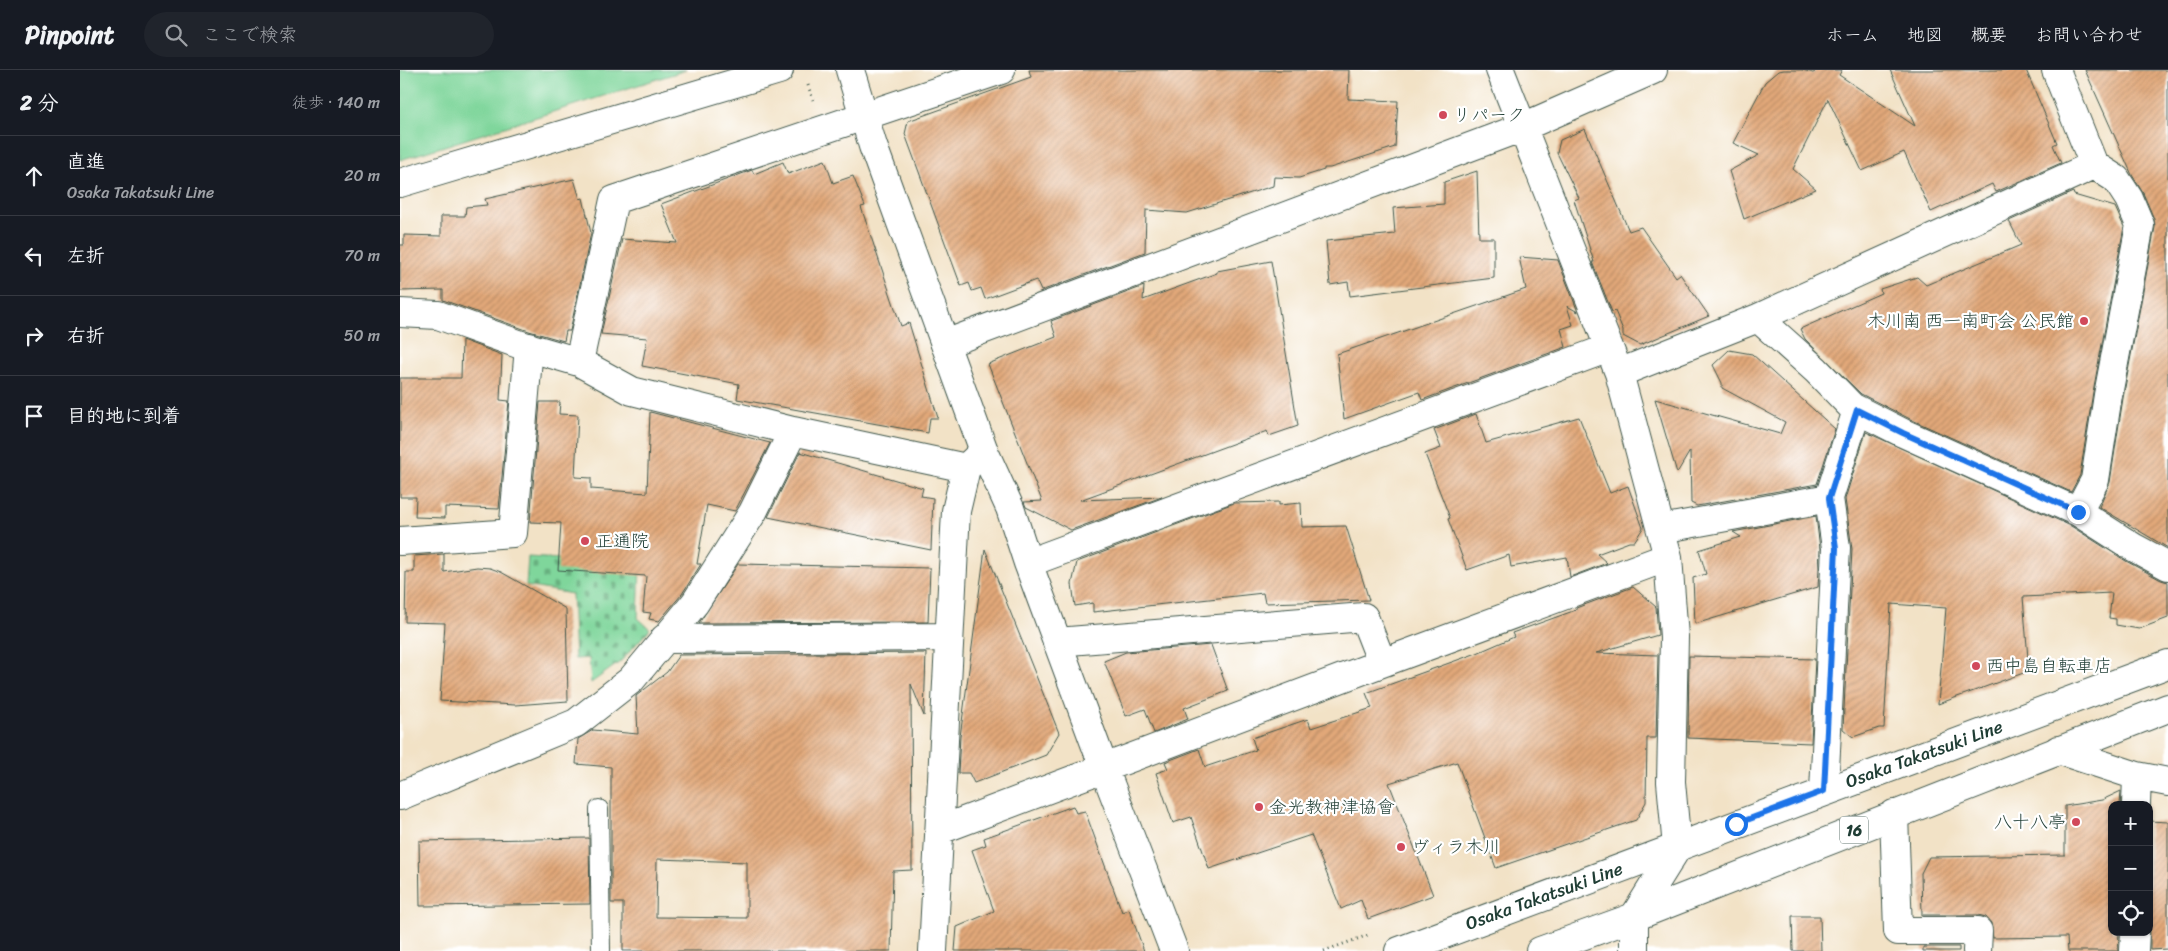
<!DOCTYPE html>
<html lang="ja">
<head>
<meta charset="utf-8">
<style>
  :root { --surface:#171b24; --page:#20242c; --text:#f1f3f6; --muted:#9ea1a6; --line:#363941 }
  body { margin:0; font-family:Sriracha,"Klee One",sans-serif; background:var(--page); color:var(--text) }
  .controls { position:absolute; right:15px; bottom:15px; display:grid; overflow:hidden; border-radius:10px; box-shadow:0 1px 4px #0004 }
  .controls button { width:45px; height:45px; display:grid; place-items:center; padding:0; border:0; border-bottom:1px solid var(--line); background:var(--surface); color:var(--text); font:25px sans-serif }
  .stop { position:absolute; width:15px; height:15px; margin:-11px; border:4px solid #1a73e8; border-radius:50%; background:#fff }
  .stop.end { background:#1a73e8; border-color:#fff; box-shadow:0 1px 5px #0008 }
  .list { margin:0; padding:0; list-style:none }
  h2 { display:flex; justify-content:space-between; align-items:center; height:65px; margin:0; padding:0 20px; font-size:21px }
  h2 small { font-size:16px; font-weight:400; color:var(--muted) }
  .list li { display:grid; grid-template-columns:32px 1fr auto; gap:15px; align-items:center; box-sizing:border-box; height:80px; padding:0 20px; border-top:1px solid var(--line) }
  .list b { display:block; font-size:19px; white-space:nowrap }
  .list p { margin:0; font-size:16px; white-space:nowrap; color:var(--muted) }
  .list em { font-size:16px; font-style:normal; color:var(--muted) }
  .icon { flex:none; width:28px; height:28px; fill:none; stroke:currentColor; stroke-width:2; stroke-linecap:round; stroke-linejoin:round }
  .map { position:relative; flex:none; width:1768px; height:881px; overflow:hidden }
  header { display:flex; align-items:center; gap:30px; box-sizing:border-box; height:70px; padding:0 25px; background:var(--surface); border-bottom:1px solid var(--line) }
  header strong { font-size:24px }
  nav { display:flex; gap:28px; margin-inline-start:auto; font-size:18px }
  .search { width:350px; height:45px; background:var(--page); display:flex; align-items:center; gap:12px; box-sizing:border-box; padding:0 18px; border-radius:28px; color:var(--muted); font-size:19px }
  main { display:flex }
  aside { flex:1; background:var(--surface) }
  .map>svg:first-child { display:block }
  .grass { fill:#7fd69b; stroke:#4f8a68 }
  .cemetery { fill:url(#cemetery-stones); stroke:#4f8a68 }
  .building { fill:url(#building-hatch); fill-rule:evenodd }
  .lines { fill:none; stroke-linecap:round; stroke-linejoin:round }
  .lane-casing { stroke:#3f564a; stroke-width:20 }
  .street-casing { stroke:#3f564a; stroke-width:30 }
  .secondary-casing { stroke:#3f564a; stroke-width:30 }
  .primary-casing { stroke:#3f564a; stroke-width:30 }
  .path { stroke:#3f564a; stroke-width:3; stroke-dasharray:1 4; stroke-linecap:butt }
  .lane { stroke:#fff; stroke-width:18 }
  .street { stroke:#fff; stroke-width:28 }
  .secondary { stroke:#fff; stroke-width:28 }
  .primary { stroke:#fff; stroke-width:28 }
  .route { stroke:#1a73e8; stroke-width:6 }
  .poi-dot { fill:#d1495b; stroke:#fff; stroke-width:2 }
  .labels { text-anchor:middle; stroke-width:4.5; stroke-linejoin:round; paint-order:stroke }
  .shield { fill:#fff; stroke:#627771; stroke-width:1 }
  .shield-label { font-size:16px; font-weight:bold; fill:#1f3d34 }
  .poi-label { font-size:18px; fill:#1f3d34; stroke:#fff; text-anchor:start }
  .street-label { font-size:18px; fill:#1f3d34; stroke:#fff }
</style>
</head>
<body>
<header>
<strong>Pinpoint</strong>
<div class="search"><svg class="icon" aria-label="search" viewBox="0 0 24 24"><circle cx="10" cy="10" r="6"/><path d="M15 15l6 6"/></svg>ここで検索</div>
<nav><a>ホーム</a><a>地図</a><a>概要</a><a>お問い合わせ</a></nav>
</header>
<main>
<aside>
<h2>2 分<small>徒歩 · 140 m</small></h2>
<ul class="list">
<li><svg class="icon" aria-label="ahead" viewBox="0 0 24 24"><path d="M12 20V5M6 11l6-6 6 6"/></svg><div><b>直進</b><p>Osaka Takatsuki Line</p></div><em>20 m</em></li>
<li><svg class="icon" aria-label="left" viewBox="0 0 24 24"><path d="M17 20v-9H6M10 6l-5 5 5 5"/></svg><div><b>左折</b></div><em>70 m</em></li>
<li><svg class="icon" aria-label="right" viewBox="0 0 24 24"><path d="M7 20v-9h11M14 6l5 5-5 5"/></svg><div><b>右折</b></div><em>50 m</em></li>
<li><svg class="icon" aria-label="arrive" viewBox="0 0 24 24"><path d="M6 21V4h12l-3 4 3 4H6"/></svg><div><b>目的地に到着</b></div></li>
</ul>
</aside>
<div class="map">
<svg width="1768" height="881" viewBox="0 0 1768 881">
  <defs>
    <pattern id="cemetery-stones" width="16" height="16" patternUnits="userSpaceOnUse" patternTransform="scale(1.25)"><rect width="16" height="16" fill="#7fd69b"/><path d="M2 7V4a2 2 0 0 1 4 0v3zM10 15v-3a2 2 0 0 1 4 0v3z" fill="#67af7f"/></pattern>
    <pattern id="building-hatch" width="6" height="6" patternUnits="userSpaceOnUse" patternTransform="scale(1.25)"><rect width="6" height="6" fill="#e2a879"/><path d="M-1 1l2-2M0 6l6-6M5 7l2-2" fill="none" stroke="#b78a64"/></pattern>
  </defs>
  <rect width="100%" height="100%" fill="#fff"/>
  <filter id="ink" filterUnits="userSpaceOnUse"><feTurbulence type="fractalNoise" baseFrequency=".02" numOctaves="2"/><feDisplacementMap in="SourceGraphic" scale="10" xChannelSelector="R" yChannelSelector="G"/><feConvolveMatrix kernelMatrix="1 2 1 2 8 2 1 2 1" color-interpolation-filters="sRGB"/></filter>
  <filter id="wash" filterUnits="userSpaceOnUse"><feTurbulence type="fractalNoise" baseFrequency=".0096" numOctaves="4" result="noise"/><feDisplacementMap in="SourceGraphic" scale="20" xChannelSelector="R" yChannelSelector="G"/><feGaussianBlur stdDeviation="1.12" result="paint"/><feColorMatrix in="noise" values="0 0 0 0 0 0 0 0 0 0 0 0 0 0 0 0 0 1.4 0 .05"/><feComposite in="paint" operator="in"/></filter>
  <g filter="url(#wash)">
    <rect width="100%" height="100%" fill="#f2e2c6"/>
    <path class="grass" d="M0,0H286L0,90Z"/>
    <path class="cemetery" d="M128,487L240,494L238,548L250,559L220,592L191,613L189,588L175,589L172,524L126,516Z"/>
    <g id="blocks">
      <path class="building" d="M629,0H949L948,29L998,31L995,77L930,98H924V100L899,108L874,107L873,116L787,143L746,140L745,182L641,221L636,210L585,229L581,218L572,221L569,213L561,216L505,64L508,51L631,7Z
        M1384,0H1402L1413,3L1415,2L1414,0H1442L1439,5L1515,56L1490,0H1626L1657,73L1653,75L1661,93L1596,122L1592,114L1531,142L1504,82L1462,101L1428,29L1393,99L1416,119L1344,149L1329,101L1359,85L1333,73L1365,12L1378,1Z
        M1685,0H1768V478L1699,437L1710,412L1723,328L1755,157L1754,149L1743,123L1732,105Z
        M1185,59L1229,161L1241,157L1276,207L1280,204L1309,246L1240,275L1223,266V260L1215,241L1212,242L1192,192H1194L1174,130L1179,128L1157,83L1160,70Z
        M425,90L433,113L453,106L465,136L461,137L501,256L509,253L538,348H530L528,363L337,329L339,314L242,296L247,268L201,264L222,169L277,173L261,134L352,100L354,104L383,92L388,104Z
        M1077,101L1079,168H1094V208L950,226L948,212L930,215L926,171L995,164L993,138L1044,134V112Z
        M174,109L180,129L183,128L191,163L170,261H166L164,271L129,261L43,230V220L0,221V175H4V165L41,166V146H65L66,137L87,135L85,129Z
        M1673,122L1674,125L1715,137L1724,157L1693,322L1680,405L1671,422L1510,349L1461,324L1405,269L1400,259L1481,223L1480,219L1517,207L1526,215L1621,175L1609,151Z
        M1119,187L1158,190L1178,242L1167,236L1173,255L1161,259L1166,277L1022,330L1019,322L944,349L937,284L1126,219Z
        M871,191L898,356L869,366L867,361L680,430L762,427L671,460L626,437L624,432L642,431L588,294L656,267L651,251L744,216L743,230L817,203V201Z
        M62,270L102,285L100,330L109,331L99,439L45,437V448L15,447L16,427H0V308H61Z
        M1329,280L1352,284L1435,359L1417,414L1297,436L1291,433L1290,381L1277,403L1255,329L1380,364L1385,352L1322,318V313L1313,295Z
        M140,332H160L159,344L178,345L175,407L191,408V419L247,423L250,342L370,373L335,441L307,435L297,494H301L282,524L259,551L249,549L251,543L243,542L246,506L158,500L161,453L130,452Z
        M1076,344L1086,373L1179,347L1210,423L1228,416L1243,458L1234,472H1229L1197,484L1207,493L1170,507L1167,487L1111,497L1109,485L1067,500L1048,449L1050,448L1025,384L1041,378L1034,360Z
        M1466,362L1671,456L1726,491L1761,510L1768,512V548L1739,559L1716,555V549L1709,548L1712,523L1623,527L1629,601L1538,634L1546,538L1491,534L1484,658H1479L1453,667L1443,659L1452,479L1445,429Z
        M400,382L523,418L521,426L533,428L531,480L368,447Z
        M879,432V435L901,433L902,457L946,456L969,530L865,533L863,523L693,542V533L675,536L672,514L677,492L834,433Z
        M1416,446L1420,479L1418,517L1295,554L1293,508L1306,504L1299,480L1341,467L1333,462Z
        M585,479L659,663L646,685L574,713L569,703H558L560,667Z
        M44,484V502L77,497L90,498L101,502L166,539L168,631L115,635L40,631L45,553L5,552L6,502H14V486Z
        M338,494L530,498L528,552L299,553Z
        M1233,517L1256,537L1258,565L1196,583L1258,585L1256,668H1247L1246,732L1236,750L1096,798L1057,692L989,713L1033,825L968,849L961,830L941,839L911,765L809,799L791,747L773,753L756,703L768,699L765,692L799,679L805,697L856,680L852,668L908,649L911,658L972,638L966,623L1077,583L1114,567L1112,563L1176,540V538Z
        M811,575L828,621L784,638L788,649L754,663L745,639L726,646L704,591L726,582Z
        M526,583L524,646L511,614L512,800L493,801L491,881H223V833H211V697L176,694L178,669L193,660L238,664L236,626L267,602L279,585ZM257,789L347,792V848L256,847Z
        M1289,586L1415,589L1411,673L1288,668Z
        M1721,721L1720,735H1712V862H1719L1718,881H1668L1667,867L1593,868L1591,853L1586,847L1578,845H1522L1521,803L1529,787L1665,785V736L1702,730Z
        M673,736L676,743L685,741L722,842L729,839L744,881H555L557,857L594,841L572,780L586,775L584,768Z
        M1749,751L1768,752V879L1750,880Z
        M189,768L190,834L20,836L19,771Z
        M1392,846H1420L1421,881H1393Z
        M1523,877H1559V881H1523Z"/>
    </g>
  </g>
  <g filter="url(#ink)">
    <use href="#blocks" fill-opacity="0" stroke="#3f564a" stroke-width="1"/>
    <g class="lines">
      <g class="lane-casing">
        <path id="lane" d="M199,739L201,881"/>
      </g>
      <g class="street-casing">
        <path id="street" d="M1100,0L1219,303L1268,487L1274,567L1271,712L1277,778L1234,847V881
          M0,113L379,0
          M0,243L38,245L124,276L179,292L232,321L393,361L566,398L584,381
          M1358,248L1416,300L1452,337L1503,363L1678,442L1733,477L1768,496
          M545,274L1123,57L1253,0
          M179,292L214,130L601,0
          M1219,303L1358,248L1694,95L1656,0
          M1678,442L1695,410L1708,325L1740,155L1729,129L1716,109L1694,95
          M1261,459L1429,428
          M0,471L113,463L129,277
          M264,569L548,567
          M657,572L964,547L982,593
          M1658,680L1737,706L1768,712
          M704,698L774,881
          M1424,721L1436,478L1429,428L1457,340
          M0,726L176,653L231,610L295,533L353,442L393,361
          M1736,735L1737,706
          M1494,744L1498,861H1578L1577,881
          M540,760L982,593L1268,487
          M533,881L556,441L566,398
          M1734,881L1735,862"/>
      </g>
      <g class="secondary-casing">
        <path id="secondary" d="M450,0L473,76L584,381L610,438L628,493L704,698
          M628,493L1209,278"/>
      </g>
      <g class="primary-casing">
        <path id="primary" d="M999,881L1768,594
          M1140,881L1234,847L1768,638"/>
      </g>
      <path class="path" d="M408,15L413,30
        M924,881L971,864"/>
      <use href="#lane" class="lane"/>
      <use href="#street" class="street"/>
      <use href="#secondary" class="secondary"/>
      <use href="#primary" class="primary"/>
    </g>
  </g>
  <g class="lines" filter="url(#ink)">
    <path class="route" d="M1336,754L1424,721L1436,478L1429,428L1457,340L1503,363L1678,442"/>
  </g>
  <g class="poi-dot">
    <circle cx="1043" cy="45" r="5"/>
    <circle cx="1684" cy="251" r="5"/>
    <circle cx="185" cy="471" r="5"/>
    <circle cx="1576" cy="596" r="5"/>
    <circle cx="859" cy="737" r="5"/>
    <circle cx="1676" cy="752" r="5"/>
    <circle cx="1001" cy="777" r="5"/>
  </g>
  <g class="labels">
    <rect class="shield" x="1440" y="746.5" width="28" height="27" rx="4"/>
    <g class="shield-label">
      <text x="1454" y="766">16</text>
    </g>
    <g class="poi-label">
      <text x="1053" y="51">リパーク</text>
      <text x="1674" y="257" text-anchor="end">木川南 西一南町会 公民館</text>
      <text x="195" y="477">正通院</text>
      <text x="1586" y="602">西中島自転車店</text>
      <text x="869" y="743">金光教神津協會</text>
      <text x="1666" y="758" text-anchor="end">八十八亭</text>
      <text x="1011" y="783">ヴィラ木川</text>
    </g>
    <g class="street-label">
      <text transform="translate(1524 684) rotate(-20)" y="6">Osaka Takatsuki Line</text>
      <text transform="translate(1144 826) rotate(-20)" y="6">Osaka Takatsuki Line</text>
    </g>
  </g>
</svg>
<div class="controls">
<button>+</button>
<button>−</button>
<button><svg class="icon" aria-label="locate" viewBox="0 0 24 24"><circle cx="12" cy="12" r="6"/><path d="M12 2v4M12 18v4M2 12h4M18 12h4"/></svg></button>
</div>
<div class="stop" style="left:1336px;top:754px"></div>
<div class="stop end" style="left:1678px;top:442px"></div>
</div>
</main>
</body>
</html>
